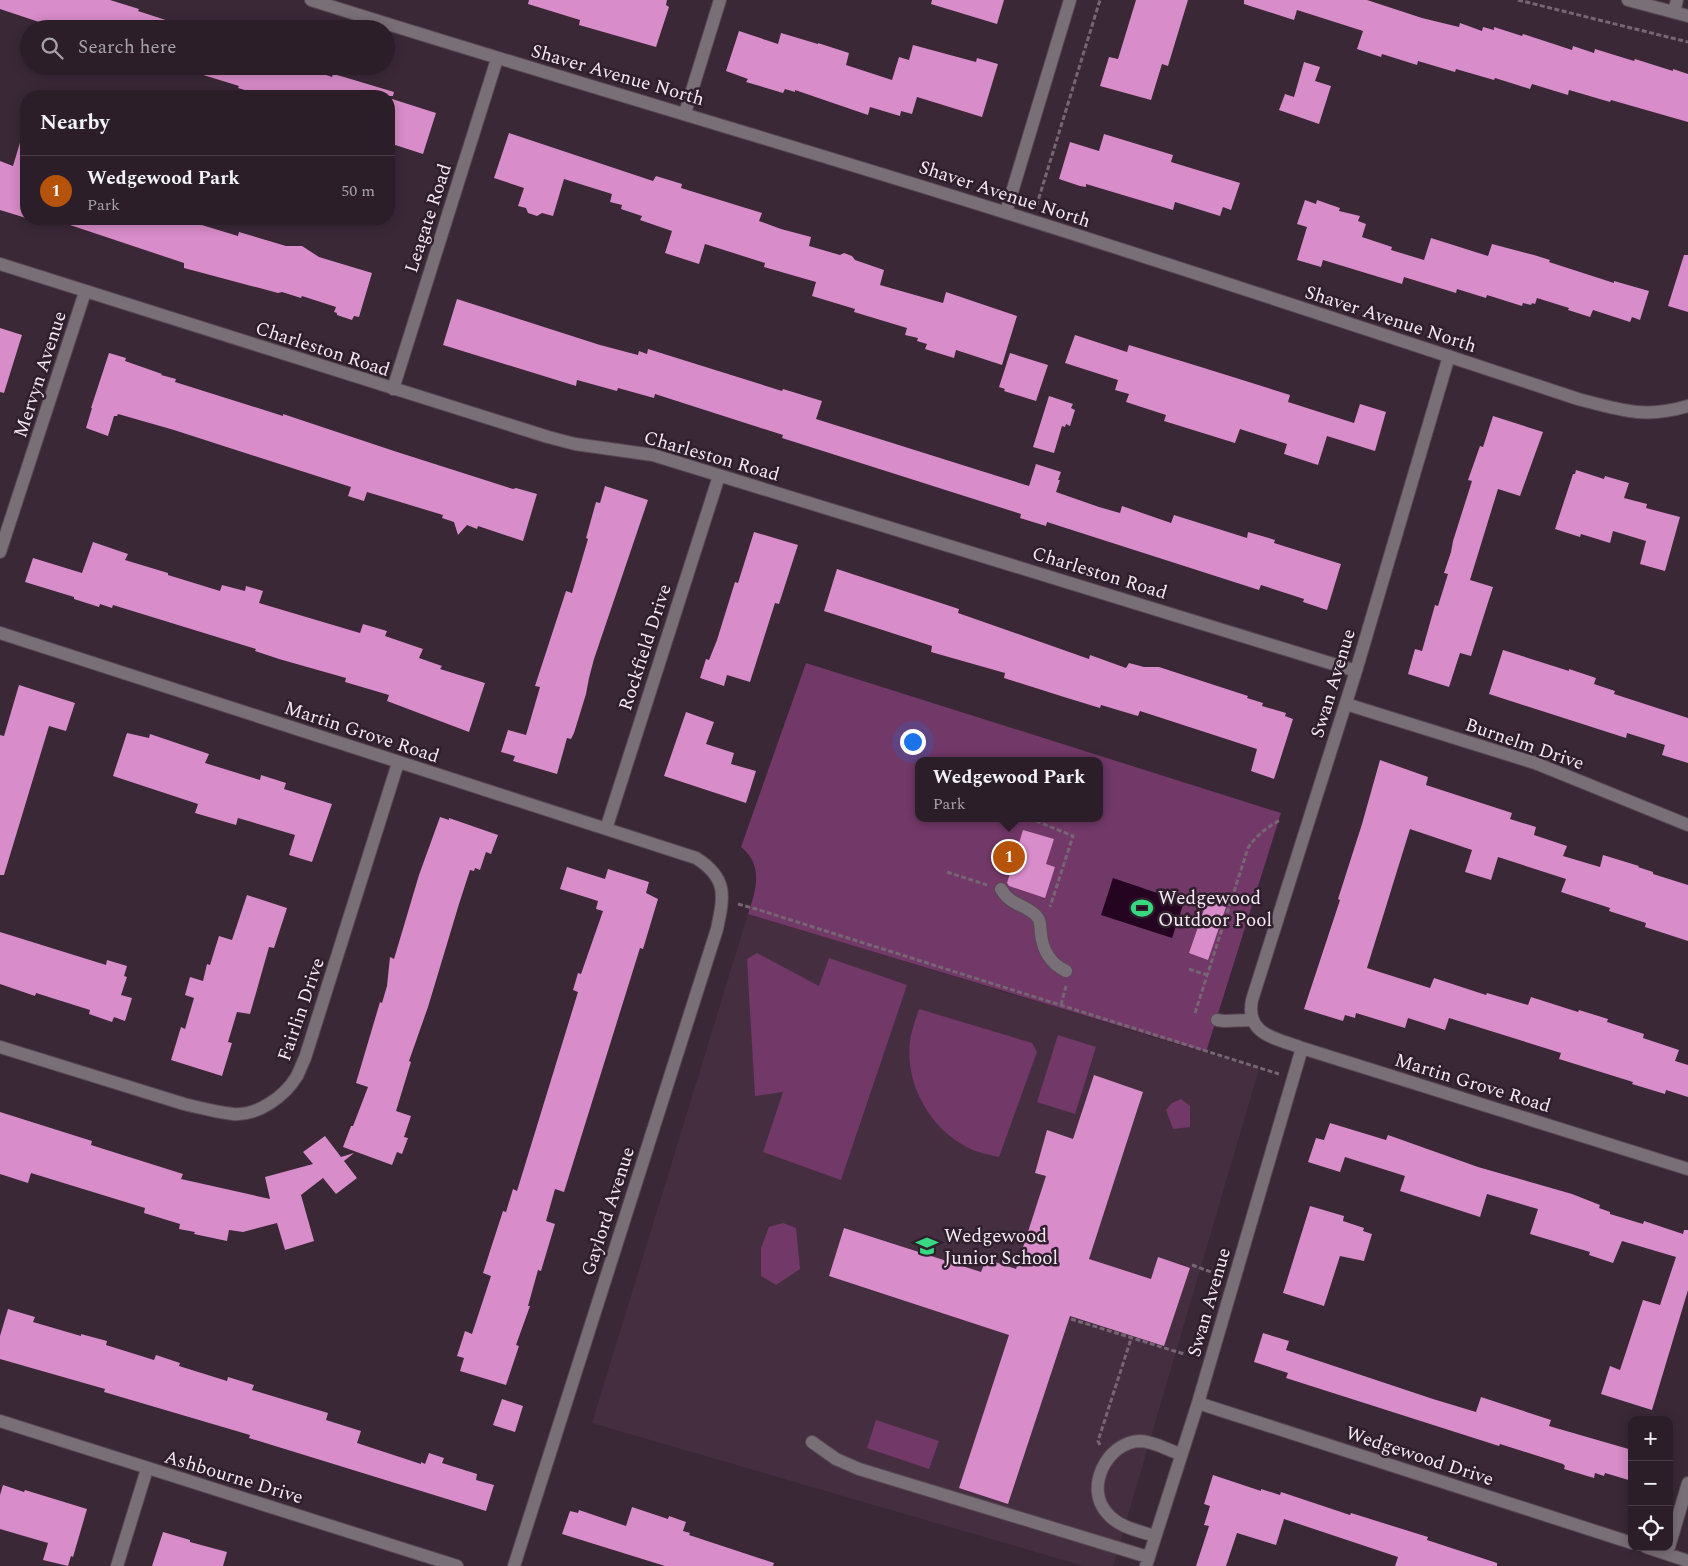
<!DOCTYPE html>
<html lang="en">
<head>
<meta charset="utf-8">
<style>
  :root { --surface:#2c1e28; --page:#342730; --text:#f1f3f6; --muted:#a6a2a8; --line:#483c45; --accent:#b45309 }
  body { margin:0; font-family:Spectral,serif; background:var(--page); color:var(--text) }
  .controls { position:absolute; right:15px; bottom:15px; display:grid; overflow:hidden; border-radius:10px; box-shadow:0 2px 12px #0003 }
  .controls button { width:45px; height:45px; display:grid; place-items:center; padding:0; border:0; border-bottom:1px solid var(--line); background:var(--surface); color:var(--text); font:25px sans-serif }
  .you { position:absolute; left:912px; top:741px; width:18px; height:18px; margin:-12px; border:4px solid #fff; border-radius:50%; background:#1a73e8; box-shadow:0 0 0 8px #1a73e833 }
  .badge { display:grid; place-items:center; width:32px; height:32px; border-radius:50%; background:var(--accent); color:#fff; font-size:16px; font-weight:700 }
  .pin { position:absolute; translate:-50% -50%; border:2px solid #fff; box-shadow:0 1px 5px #0006 }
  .popup { position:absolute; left:915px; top:757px; width:188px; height:65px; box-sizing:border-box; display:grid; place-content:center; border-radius:10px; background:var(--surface); filter:drop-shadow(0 1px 4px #0005); font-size:16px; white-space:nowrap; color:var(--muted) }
  .popup b { font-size:19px; color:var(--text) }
  .popup::after { content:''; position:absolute; left:50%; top:100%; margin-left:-10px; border:10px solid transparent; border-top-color:var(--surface) }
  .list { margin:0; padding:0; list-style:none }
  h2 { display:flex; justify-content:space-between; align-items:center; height:65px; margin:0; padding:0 20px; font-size:21px }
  h2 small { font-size:16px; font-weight:400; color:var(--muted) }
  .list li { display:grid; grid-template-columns:32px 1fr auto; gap:15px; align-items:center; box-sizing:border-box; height:70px; padding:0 20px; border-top:1px solid var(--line) }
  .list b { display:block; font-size:19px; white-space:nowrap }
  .list p { margin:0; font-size:16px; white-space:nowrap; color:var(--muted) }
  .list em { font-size:16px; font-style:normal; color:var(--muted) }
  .icon { flex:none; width:28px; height:28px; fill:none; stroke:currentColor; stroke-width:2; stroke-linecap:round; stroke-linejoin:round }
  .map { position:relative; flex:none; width:1688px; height:1566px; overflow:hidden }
  .search { position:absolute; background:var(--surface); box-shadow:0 2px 12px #0003; left:20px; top:20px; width:375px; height:55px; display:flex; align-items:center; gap:12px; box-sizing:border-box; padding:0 18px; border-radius:28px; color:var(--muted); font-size:19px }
  .panel { position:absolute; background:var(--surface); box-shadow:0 2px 12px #0003; left:20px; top:90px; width:375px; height:135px; border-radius:20px }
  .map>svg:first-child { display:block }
  .built { fill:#462e41 }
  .green { fill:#723868; fill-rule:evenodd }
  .water { fill:#250421 }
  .building { fill:#d88cc9 }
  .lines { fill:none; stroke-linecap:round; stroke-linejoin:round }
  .minor-casing { stroke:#584754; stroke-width:14 }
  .path { stroke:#766572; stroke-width:3; stroke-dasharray:5 2.5; stroke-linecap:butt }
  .minor { stroke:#796f77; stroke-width:12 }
  .labels { text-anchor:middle; stroke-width:5; stroke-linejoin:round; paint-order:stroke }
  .street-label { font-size:19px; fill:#f5e9f2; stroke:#2f1e2c }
  .poi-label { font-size:19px; fill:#f5e9f2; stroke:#2f1e2c; text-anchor:start }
</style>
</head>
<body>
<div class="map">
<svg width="1688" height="1566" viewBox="0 0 1688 1566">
  <rect width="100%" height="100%" fill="#3a2836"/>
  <path class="built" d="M748,914L1259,1069L1113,1566H1084L592,1423Z"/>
  <path class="green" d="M806,663L1281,813L1206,1052L748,914C756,891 764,865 741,847ZM919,761H1099V818H919Z
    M757,953L819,986L829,958L907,985L841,1180L763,1152L783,1092L755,1096L747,959Z
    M919,1009L1032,1043L1037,1052L999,1157C990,1155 981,1153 973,1150C930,1132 902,1081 911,1035C913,1027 916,1018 919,1009Z
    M1058,1035L1096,1047L1075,1114L1037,1102Z
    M1181,1099L1190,1106V1127L1173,1129L1166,1110L1172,1103Z
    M783,1223L796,1228L800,1269L776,1285L761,1276V1248L769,1227Z
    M876,1420L939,1441L929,1469L867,1448Z"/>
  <path class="water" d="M1113,878L1184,902L1172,938L1101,915Z"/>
  <path class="building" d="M0,0H110L139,9L138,11L181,25L180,29H60L0,9Z
    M529,0H667L666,5L669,7L656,47L579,25L580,20L528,4Z
    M932,0H1004L997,24L931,4Z
    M1136,0H1188L1168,66L1162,64L1151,100L1100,86L1109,57L1118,59Z
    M1244,0H1367L1422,18L1459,27L1460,23L1482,31L1483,27L1494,30V27L1522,36L1523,34L1572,50L1573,46L1594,53L1595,49L1634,61L1635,59L1673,71V69L1688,74V122L1611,100L1610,102L1569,90L1568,95L1532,84L1530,89L1495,78L1494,80L1456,69L1455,72L1418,61L1417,65L1382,54L1381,57L1357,49L1363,31L1297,10L1294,20L1244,4Z
    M739,31L778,44L781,33L818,44V43L849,53L846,65L892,80L899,57L909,60L913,45L976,62L977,58L998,64L982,117L917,97L912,114L901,111L900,116L870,107L868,115L795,90V92L785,89L783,93L746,82L748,79L726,71Z
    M1304,62L1320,67L1315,81L1331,86L1319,124L1279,110L1285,94L1294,97Z
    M188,66H301L332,77L333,74L344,77L394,92L393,96H265L238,88L239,86L187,70Z
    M389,98L436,113L423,154L389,143Z
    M509,133L653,181L656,176L682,184L681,188L762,213L759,221L781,229L811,237L809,246L840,255L844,253L852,256L855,260L884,270L880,285L943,303L946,292L1017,316L1002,365L956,350L954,358L925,349L927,344L917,341L918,338L905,335L907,328L854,312L855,309L812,296L816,282L764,267L765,263L705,244L699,264L665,253L672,231L640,220L642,216L621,209L622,205L610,202L612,194L564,179L553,216L542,213L537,216L528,213L526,208L518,206L524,188L494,178Z
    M1104,134L1173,155L1171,162L1240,183L1231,210L1223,207L1220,216L1175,202L1173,210L1086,184V187L1080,186L1059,179L1070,142L1099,151Z
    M22,136L26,137V218L0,210V161L13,166Z
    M1305,200L1316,204L1317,200L1340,208L1339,211L1360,216L1358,221L1366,224L1362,237L1392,247L1391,250L1424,260L1431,238L1488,256L1492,244L1534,255L1550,260L1549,262L1614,283V281L1649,291L1640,320L1632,317L1630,322L1593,310L1590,317L1568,310L1569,308L1537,298L1535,304L1532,303L1531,305L1523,303L1522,306L1487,295L1486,298L1457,289L1456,293L1404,277L1402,284L1323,260L1321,267L1297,260L1307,227L1297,224Z
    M61,219H182L238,236L239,232L286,246H302L319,257L372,273L359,317L354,316L352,320L337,315V313L334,312L336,307L302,296L301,298L282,292L278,293L184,268V263L61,222Z
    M1684,255H1688V312L1668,306Z
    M457,299L600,345L638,355L639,351L647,354L648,349L782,391L783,389L822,401L816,419L1029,486L1036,464L1061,472L1058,480H1060L1056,492L1099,507L1120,513L1122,506L1171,523L1174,515L1247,538L1248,532L1275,540L1274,543L1341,564L1327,610L1303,602L1304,599L1261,585L1259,590L1047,522L1046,526L1020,518L1021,514L782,438L783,435L655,394L654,398L618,388L617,391L577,380L576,386L443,345Z
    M0,328L22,335L4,393L0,392Z
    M1075,335L1127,352L1129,345L1204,368L1290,395L1288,402L1354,423L1360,404L1386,412L1375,451L1327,436L1318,465L1284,454L1287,444L1240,429L1235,443L1164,421L1166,415L1126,402L1129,394L1115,390L1118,380L1065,363Z
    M109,353L126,358L125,361L162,374L161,375L176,379L175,382L283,416V414L394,451L513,489L516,488L537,494L523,541L478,526L477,529L467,525L458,535L454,522L442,518L443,515L367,492L364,501L348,496L351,487L174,430L118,414L117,416H114L108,436L86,428L92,408H91Z
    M1010,353L1048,365L1036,401L1004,391L1005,389L999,387Z
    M1049,396L1073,404L1071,408L1075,410L1070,426L1066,424L1065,427L1062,426L1054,453L1033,447Z
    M1493,416L1543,432L1520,496L1498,489L1470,580L1493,587L1471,656L1460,653L1449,687L1408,674L1415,649L1422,651L1435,605L1438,606L1448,574L1444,573L1451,552L1453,541L1472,481L1468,480L1480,446L1483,447Z
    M1576,470L1604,479L1605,476L1629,483L1624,498L1647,504L1646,508L1680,517L1665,571L1640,564L1646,541L1613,531L1610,543L1581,534L1580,537L1555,529L1573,474H1575Z
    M605,486L648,500L594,659L589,678L586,694L574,733L571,739L567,738L557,774L513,761L515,756L501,752L508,730L526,735L540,687L535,686L566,591L572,593L588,539L586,538L596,502L600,503Z
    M754,532L798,545L779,604L775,603L750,682L727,675L724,686L700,678L706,659L709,660L717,640L735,582L738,583Z
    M93,542L128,554L125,560L168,573V575L220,591L222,585L245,591L246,586L263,591L259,603L360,633L363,624L387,631L385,636L423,649L419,658L442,666L440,669L485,683L469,732L387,701L389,695L345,682L346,678L279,659L255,651L256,649L113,605L112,608L100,604L99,607L74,599V597L25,582L33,558L82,573Z
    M837,569L959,609L958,613L1089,659L1090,655L1126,668L1129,663L1144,667H1159L1248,696L1247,698L1263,703L1262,706L1286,713L1285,716L1293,719L1274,779L1251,771L1257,749L1140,711L1138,716L1101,705L1100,708L1064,697L1004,678L1005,673L931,652L932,646L824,611Z
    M1503,650L1569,671V669L1596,678L1594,684L1615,691L1614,694L1688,718V763L1662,755L1665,745L1627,733L1626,738L1489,694Z
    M19,685L75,703L66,731L49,726L4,875H0V735L4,736Z
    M686,712L714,722L706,744L734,753L731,764L756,771L746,803L664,776Z
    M127,733L149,738L150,734L209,754L205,763L260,780L261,775L286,783L284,789L332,804L312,862L289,855L295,835L238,818L236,825L195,813L198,804L113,776Z
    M1380,760L1428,777L1426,785L1512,813L1510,819L1536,827L1534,835L1567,846L1563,856L1600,867L1603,855L1639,866L1638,867L1653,872V874L1688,885V941L1645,927L1646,923L1609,911L1610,908L1561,892L1566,879L1498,857L1491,880L1465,872L1472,850L1410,829L1367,968L1430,988L1434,978L1486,995L1487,993L1528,1005L1531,997L1578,1012L1579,1010L1608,1019L1607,1022L1644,1034L1643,1038L1679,1050L1675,1061L1688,1065V1097L1666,1090L1665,1094L1632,1084L1633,1082L1559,1059L1561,1053L1449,1018L1445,1030L1408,1018L1405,1028L1356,1013L1355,1018L1345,1015L1343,1021L1304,1009L1340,900L1338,899L1362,824Z
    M440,817L449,820V818L498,835L491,854L486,852L480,870L475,868L474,871L470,870L459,904L428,1007L409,1061L411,1062L396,1111L411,1116L404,1137L408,1138L402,1154L397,1152L392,1165L343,1147L351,1126H353L368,1087L356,1083L380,1002L382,1003L387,986L390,957L394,959L419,875Z
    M1023,830L1054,839L1046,864L1055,867L1045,898L1009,886L1007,883Z
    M567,867L605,879L608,869L649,882L646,893L658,899L643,949L640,948L564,1192L555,1189L546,1221L555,1224L541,1271L538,1270L528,1306H530L516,1345L519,1346L506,1385L460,1371L464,1358L457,1356L465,1331L472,1334L491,1276L483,1273L490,1251L503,1211L506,1212L513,1189L517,1191L578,992L573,990L578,973L581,974L603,911L596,909L598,901L560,889Z
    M247,895L287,908L274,948L269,947L250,1014L237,1012L228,1042L232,1043L222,1076L171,1060L181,1027L185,1029L194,998L185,995L190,977L203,981L207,964L210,965L219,936L232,940Z
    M1207,901L1226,907L1208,960L1189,953Z
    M0,932L106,965L107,960L127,966L124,976L127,977L121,995L132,998L125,1021L114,1017L112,1022L89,1014L90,1010L36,993L35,996L0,984Z
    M1094,1075L1143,1092L1089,1259L1151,1279L1158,1257L1190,1268L1164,1346L1070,1316L1008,1504L959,1488L1009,1335L829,1276L844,1228L981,1272L986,1259L1016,1269L1046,1176L1035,1173L1047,1130L1073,1139Z
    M0,1112L92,1141L91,1145L183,1174L181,1179L270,1199L265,1177L313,1164L303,1152L325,1136L341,1157L354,1153L344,1161L357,1178L336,1194L323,1178L301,1195L314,1241L285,1250L277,1223L243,1232L229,1230L227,1241L194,1234L195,1232L179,1229L180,1224L144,1213L145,1208L31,1173L28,1183L0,1174Z
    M1330,1123L1386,1140L1388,1135L1478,1167L1572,1194L1600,1205L1599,1208L1610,1212V1214L1643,1224L1644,1221L1683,1234L1684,1230H1688V1290L1652,1410L1601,1394L1610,1366L1620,1370L1643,1300L1660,1305L1676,1257L1622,1241L1613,1263L1589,1255L1590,1252L1530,1234L1538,1209L1487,1194L1480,1217L1400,1191L1405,1176L1345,1157L1340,1172L1308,1162L1316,1138L1324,1140Z
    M1310,1206L1344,1216L1343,1221L1364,1228L1363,1231L1372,1234L1364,1261L1340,1256L1324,1306L1283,1293Z
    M8,1309L35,1317L33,1322L81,1336V1334L107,1341L106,1345L154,1360L156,1355L180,1363L179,1366L227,1381L228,1377L254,1385L252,1390L328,1413L326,1420L361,1431L357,1443L421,1464V1462L425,1464L429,1453L444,1458L442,1463L477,1474L476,1480L494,1485L486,1511L249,1438L250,1435L104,1392L105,1389L0,1359V1336Z
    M1263,1333L1289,1341L1286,1350L1433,1399L1476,1412L1481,1397L1551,1420L1549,1426L1632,1450V1481L1605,1473L1604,1476L1595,1473L1594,1478L1564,1469L1565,1466L1563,1464L1500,1444L1499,1446L1286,1378L1288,1373L1254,1362Z
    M502,1399L523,1406L515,1432L493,1425Z
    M1213,1475L1261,1491V1489L1280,1495L1281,1492L1350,1515L1351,1513L1428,1537L1427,1540L1497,1563V1566H1395L1398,1557L1284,1519L1276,1545L1237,1533L1226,1566H1196L1209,1526L1204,1525L1210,1506L1204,1504Z
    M3,1485L24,1492L25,1490L87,1509L73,1557L71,1556L68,1566L43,1560L48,1543L0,1529V1495Z
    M632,1507L668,1519L669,1516L686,1522L683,1531L690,1533L689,1535L774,1563L773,1566H665L562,1534L570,1511L578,1513L579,1510L626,1526Z
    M163,1532L190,1540V1542L227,1552L223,1566H152Z"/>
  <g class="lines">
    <g class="minor-casing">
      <path id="minor" d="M311,0C542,73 775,140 1007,213C1198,273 1388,336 1578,399C1620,410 1645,419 1688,406
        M1628,0L1688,16
        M1674,12L1677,0
        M685,113L720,0
        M1006,212L1070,0
        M0,264L548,437L575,444L653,455L1356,671
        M1449,356L1356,671L1252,1000C1245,1035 1276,1038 1302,1048L1688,1169
        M393,389L497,59
        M0,552L85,292
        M0,633L696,858C728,878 724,896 717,929L514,1566
        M1346,704L1535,763L1688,825
        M606,829L719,476
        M1001,889C1010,906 1029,905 1038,918C1041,922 1040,929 1041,933C1042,950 1051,964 1066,971
        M1217,1020L1224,1021L1252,1020
        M0,1047L184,1104C200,1108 217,1112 233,1114C258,1116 285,1096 297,1076C300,1070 302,1064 305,1058L398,763
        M1198,1403L1632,1543
        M0,1421L457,1566
        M812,1442L836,1459L859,1469L1148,1557
        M1155,1536C1139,1531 1118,1527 1107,1513C1084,1488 1107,1442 1140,1441C1153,1441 1168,1450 1180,1454
        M1646,1547L1688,1561
        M1669,1547L1688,1483
        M117,1566L147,1469
        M1146,1566L1198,1403L1302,1048"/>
    </g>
    <path class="path" d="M1518,0L1688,42
      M1035,204H1037L1100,0
      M1029,818L1073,836L1050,907
      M947,872L987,885
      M738,904L756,909L1279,1074
      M1189,969L1207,975
      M1061,1005L1066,986
      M1195,1013L1248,848C1256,835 1268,827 1280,820
      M1192,1265L1219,1275
      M1071,1319L1184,1354
      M1100,1445L1098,1441L1131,1339"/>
    <use href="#minor" class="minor"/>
  </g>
  <defs>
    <g id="stadium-bare" transform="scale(1.725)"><path d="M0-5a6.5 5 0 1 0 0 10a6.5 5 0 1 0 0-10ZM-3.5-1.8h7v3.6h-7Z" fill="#36d880" stroke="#2f1e2c" stroke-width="2.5" paint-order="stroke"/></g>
    <g id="school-bare" transform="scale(1.725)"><path d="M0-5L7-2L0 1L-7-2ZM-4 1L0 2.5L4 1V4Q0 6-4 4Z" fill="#36d880" stroke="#2f1e2c" stroke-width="2.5" paint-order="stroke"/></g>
  </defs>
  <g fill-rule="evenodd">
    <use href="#stadium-bare" x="1142" y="908"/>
    <use href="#school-bare" x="927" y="1246"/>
  </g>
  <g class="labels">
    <g class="street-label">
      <text transform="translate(618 74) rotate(16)" y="7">Shaver Avenue North</text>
      <text transform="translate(1005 193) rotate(18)" y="7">Shaver Avenue North</text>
      <text transform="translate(427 218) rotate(-72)" y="7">Leagate Road</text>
      <text transform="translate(1391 318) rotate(18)" y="7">Shaver Avenue North</text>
      <text transform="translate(323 348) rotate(18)" y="7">Charleston Road</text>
      <text transform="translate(39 374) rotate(-72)" y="7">Mervyn Avenue</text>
      <text transform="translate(712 455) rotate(16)" y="7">Charleston Road</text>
      <text transform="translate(1100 572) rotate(17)" y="7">Charleston Road</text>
      <text transform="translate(644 647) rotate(-72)" y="7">Rockfield Drive</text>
      <text transform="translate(1332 683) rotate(-73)" y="7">Swan Avenue</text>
      <text transform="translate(362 731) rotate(18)" y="7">Martin Grove Road</text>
      <text transform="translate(1525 743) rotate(19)" y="7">Burnelm Drive</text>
      <text transform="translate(300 1009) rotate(-71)" y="7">Fairlin Drive</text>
      <text transform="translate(1473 1082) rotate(17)" y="7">Martin Grove Road</text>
      <text transform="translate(607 1211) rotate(-72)" y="7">Gaylord Avenue</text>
      <text transform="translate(1208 1302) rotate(-74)" y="7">Swan Avenue</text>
      <text transform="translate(1420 1455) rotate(18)" y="7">Wedgewood Drive</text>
      <text transform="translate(234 1476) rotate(17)" y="7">Ashbourne Drive</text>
    </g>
    <g class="poi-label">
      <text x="1158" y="904">Wedgewood<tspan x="1158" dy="22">Outdoor Pool</tspan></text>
      <text x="944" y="1242">Wedgewood<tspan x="944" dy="22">Junior School</tspan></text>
    </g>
  </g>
</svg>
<div class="controls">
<button>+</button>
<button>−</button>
<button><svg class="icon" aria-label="locate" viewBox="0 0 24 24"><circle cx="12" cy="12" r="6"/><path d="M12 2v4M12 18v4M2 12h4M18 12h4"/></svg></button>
</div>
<div class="you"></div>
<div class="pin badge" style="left:1009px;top:857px">1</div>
<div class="popup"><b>Wedgewood Park</b>Park</div>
<div class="search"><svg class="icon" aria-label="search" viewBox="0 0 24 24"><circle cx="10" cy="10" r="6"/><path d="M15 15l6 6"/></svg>Search here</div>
<section class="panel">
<h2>Nearby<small></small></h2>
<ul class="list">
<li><span class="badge">1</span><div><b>Wedgewood Park</b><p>Park</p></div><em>50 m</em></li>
</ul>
</section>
</div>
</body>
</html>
